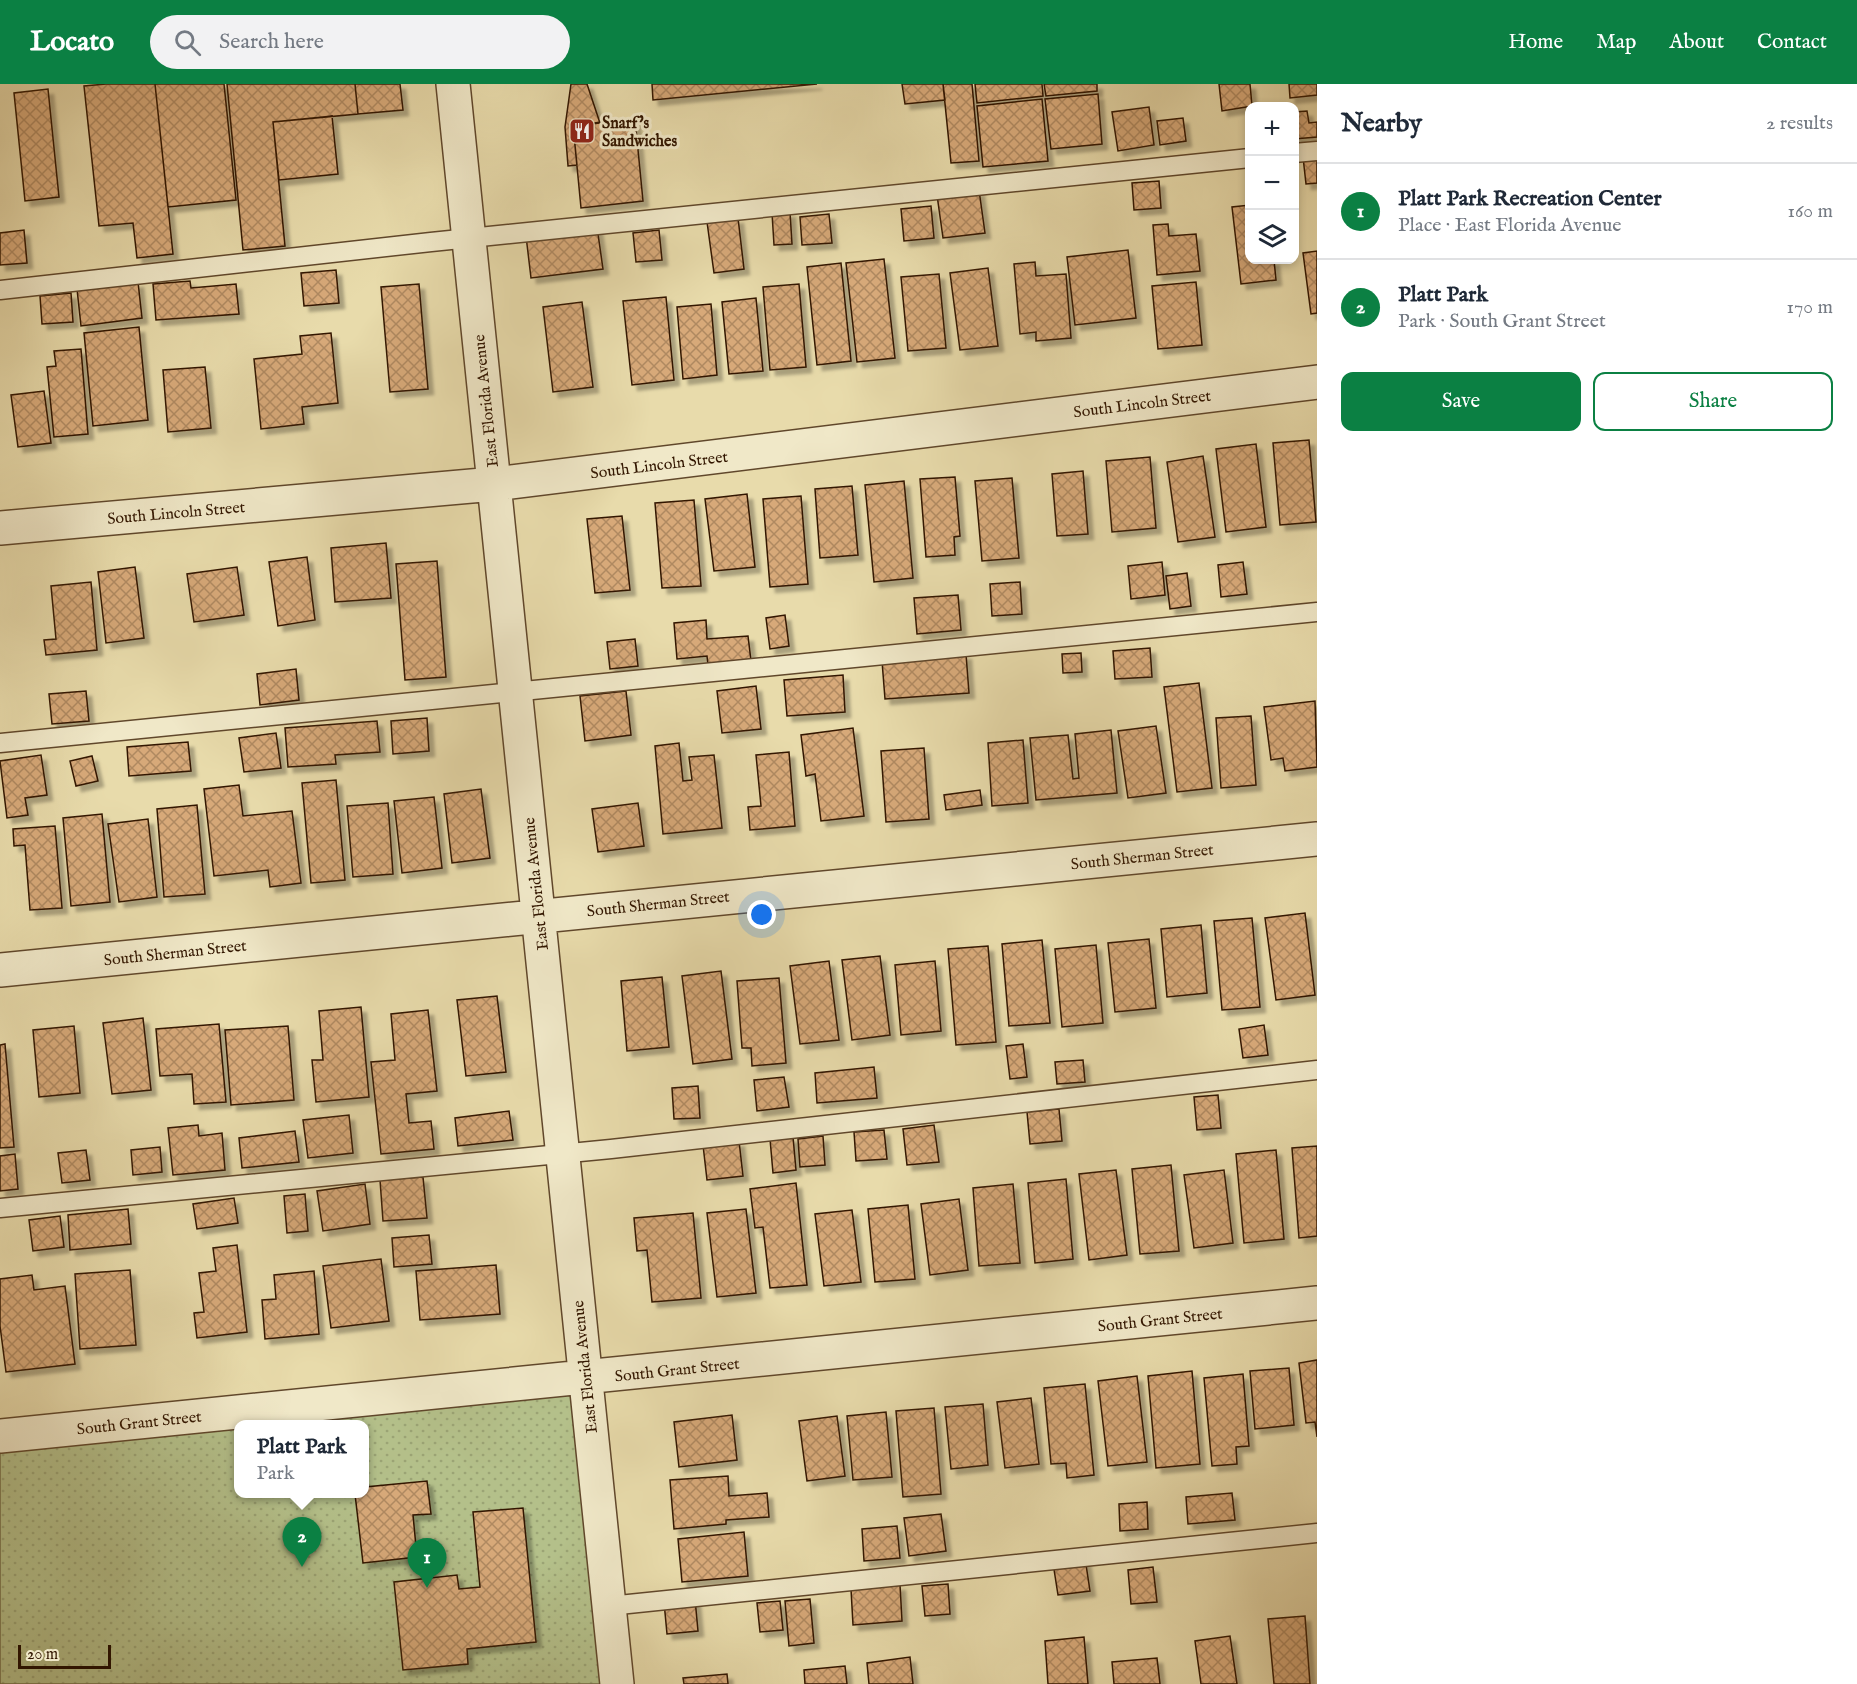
<!DOCTYPE html>
<html lang="en">
<head>
<meta charset="utf-8">
<style>
  :root { --surface:#fff; --page:#f2f2f3; --text:#1f2937; --muted:#747a83; --line:#e0e1e3; --accent:#0b8043 }
  body { margin:0; font-family:"IM FELL English",serif; background:var(--page); color:var(--text) }
  .controls { position:absolute; right:18px; top:18px; display:grid; overflow:hidden; border-radius:12px; box-shadow:0 3px 9px #0003 }
  .controls button { width:54px; height:54px; display:grid; place-items:center; padding:0; border:0; border-bottom:2px solid var(--line); background:var(--surface); color:var(--text); font:30px sans-serif }
  .scale { position:absolute; left:18px; bottom:15px; width:93px; box-sizing:border-box; padding-left:6px; border:3px solid #321600; border-top:0; font-size:16px; line-height:21px; white-space:nowrap; color:#321600; -webkit-text-stroke:4px #f0e8c8; paint-order:stroke }
  .you { position:absolute; left:762px; top:831px; width:21px; height:21px; margin:-15px; border:4px solid #fff; border-radius:50%; background:#1a73e8; box-shadow:0 0 0 9px #1a73e833 }
  .badge { display:grid; place-items:center; width:39px; height:39px; border-radius:50%; background:var(--accent); color:#fff; font-size:20px; font-weight:700 }
  .pin { position:absolute; translate:-50% -50px; filter:drop-shadow(0 2px 3px #0008) }
  .pin::after { content:''; position:absolute; top:32px; width:21px; height:18px; background:inherit; clip-path:polygon(0 0,100% 0,50% 100%) }
  .popup { position:absolute; left:234px; top:1336px; width:135px; height:78px; box-sizing:border-box; display:grid; place-content:center; border-radius:12px; background:var(--surface); filter:drop-shadow(0 2px 4px #0005); font-size:20px; white-space:nowrap; color:var(--muted) }
  .popup b { font-size:22px; color:var(--text) }
  .popup::after { content:''; position:absolute; left:50%; top:100%; margin-left:-12px; border:12px solid transparent; border-top-color:var(--surface) }
  .list { margin:0; padding:0; list-style:none }
  h2 { display:flex; justify-content:space-between; align-items:center; height:78px; margin:0; padding:0 24px; font-size:26px }
  h2 small { font-size:20px; font-weight:400; color:var(--muted) }
  .list li { display:grid; grid-template-columns:39px 1fr auto; gap:18px; align-items:center; box-sizing:border-box; height:96px; padding:0 24px; border-top:2px solid var(--line) }
  .list b { display:block; font-size:22px; white-space:nowrap }
  .list p { margin:0; font-size:20px; white-space:nowrap; color:var(--muted) }
  .list em { font-size:20px; font-style:normal; color:var(--muted) }
  .actions { display:flex; gap:12px; padding:18px 24px }
  .actions a { flex:1; padding:14px 0; border:2px solid var(--accent); border-radius:12px; text-align:center; font-size:21px; color:var(--accent) }
  .actions .main { background:var(--accent); color:#fff }
  .icon { flex:none; width:33px; height:33px; fill:none; stroke:currentColor; stroke-width:2; stroke-linecap:round; stroke-linejoin:round }
  .map { position:relative; flex:none; width:1317px; height:1600px; overflow:hidden }
  header { display:flex; align-items:center; gap:36px; box-sizing:border-box; height:84px; padding:0 30px; background:var(--accent); color:#fff }
  header strong { font-size:28px }
  nav { display:flex; gap:33px; margin-inline-start:auto; font-size:21px }
  .search { width:420px; height:54px; background:var(--page); display:flex; align-items:center; gap:15px; box-sizing:border-box; padding:0 21px; border-radius:33px; color:var(--muted); font-size:22px }
  main { display:flex }
  aside { flex:1; background:var(--surface) }
  .map>svg:first-child { display:block }
  .green { fill:url(#green-dots); stroke:#736b45; stroke-width:1.5; fill-rule:evenodd }
  .building { fill:url(#building-cross-hatch); stroke:#321600; stroke-width:1.5; filter:url(#shadow) }
  .lines { fill:none; stroke-linecap:round; stroke-linejoin:round }
  .service-casing { stroke:#60472b; stroke-width:21 }
  .minor-casing { stroke:#60472b; stroke-width:36 }
  .service { stroke:#f0e8c8; stroke-width:18 }
  .minor { stroke:#f0e8c8; stroke-width:33 }
  .labels { text-anchor:middle; stroke-width:6; stroke-linejoin:round; paint-order:stroke }
  .poi-label { font-size:16px; font-weight:bold; fill:#321600; stroke:#f0e8c8; text-anchor:start }
  .street-label { font-size:16px; fill:#321600; stroke:#f0e8c8 }
</style>
</head>
<body>
<header>
<strong>Locato</strong>
<div class="search"><svg class="icon" aria-label="search" viewBox="0 0 24 24"><circle cx="10" cy="10" r="6"/><path d="M15 15l6 6"/></svg>Search here</div>
<nav><a>Home</a><a>Map</a><a>About</a><a>Contact</a></nav>
</header>
<main>
<div class="map">
<svg width="1317" height="1600" viewBox="0 0 1317 1600">
  <defs>
    <pattern id="green-dots" width="8" height="8" patternUnits="userSpaceOnUse" patternTransform="scale(1.5)"><rect width="8" height="8" fill="#b4c08a"/><path d="M2 2h.1M6 6h.1" fill="none" stroke="#9ba475" stroke-width="1.8" stroke-linecap="round"/></pattern>
    <pattern id="building-cross-hatch" width="8" height="8" patternUnits="userSpaceOnUse" patternTransform="scale(1.5)"><rect width="8" height="8" fill="#d7a979"/><path d="M0 0l8 8M0 8l8-8" fill="none" stroke="#af8961"/></pattern>
    <filter id="shadow"><feDropShadow dx="5.5" dy="5.5" stdDeviation="1.5" flood-color="#0004"/></filter>
  </defs>
  <rect width="100%" height="100%" fill="#e8dbab"/>
  <filter id="stains"><feTurbulence type="fractalNoise" baseFrequency=".00333" numOctaves="4"/><feColorMatrix values="0 0 0 0 .2 0 0 0 0 .09 0 0 0 0 .02 0 0 0 .5 -.17"/></filter>
  <radialGradient id="worn" r=".72"><stop offset=".6" stop-color="#630" stop-opacity="0"/><stop offset="1" stop-color="#630" stop-opacity=".3"/></radialGradient>
  <path class="green" d="M585,1294L617,1600H0V1366ZM239,1340H365V1410H239Z"/>
  <path class="building" d="M106,0H155L173,170L137,174L133,139L99,142L84,2Z
    M155,0H224L236,116L168,123Z
    M227,0H355L358,30L273,38L285,162L243,166Z
    M355,0H400L403,26L358,30Z
    M571,0H587L600,39L573,41L577,81L568,82L565,43Z
    M652,0H817L653,16Z
    M902,0H943L945,16L905,20Z
    M943,0H972L979,77L951,79Z
    M975,0H1042L1043,12L977,19Z
    M1044,0H1097V7L1046,12Z
    M1219,0H1250L1252,22L1222,27Z
    M1289,0H1317V11L1290,14Z
    M48,5L59,113L25,117L14,9Z
    M1098,10L1102,60L1051,65L1045,15Z
    M1042,15L1048,77L983,83L977,22Z
    M1149,23L1154,61L1118,67L1112,28Z
    M1307,27L1309,39L1317,38V53L1294,55V28Z
    M332,32L338,90L279,96L273,38Z
    M1183,34L1186,57L1160,61L1157,37Z
    M635,35L643,117L581,124L573,41Z
    M1317,71V99L1306,100L1303,73Z
    M1159,97L1161,124L1134,126L1132,99Z
    M979,106L985,149L943,154L937,111Z
    M1250,121V176H1274L1276,196L1241,200L1232,123Z
    M931,122L934,154L904,157L901,125Z
    M790,128L792,160L774,161L772,129Z
    M829,130L832,159L802,161L800,133Z
    M738,134L744,185L714,189L707,138Z
    M1168,140L1169,152L1196,150L1200,187L1157,191L1153,141Z
    M597,143L603,185L531,194L526,152Z
    M24,146L27,179L0,181V149Z
    M659,146L662,176L636,178L633,149Z
    M1128,166L1136,234L1075,241L1067,173Z
    M1317,167V229L1311,230L1303,169Z
    M884,175L895,274L857,278L846,179Z
    M1035,178L1036,192L1066,190L1071,254L1036,257V248L1020,250L1014,180Z
    M841,179L851,277L817,281L807,183Z
    M988,184L998,262L960,266L950,189Z
    M336,186L339,219L304,222L301,189Z
    M939,190L946,264L908,267L901,193Z
    M190,197L191,204L236,200L239,230L156,236L153,200Z
    M138,198L142,234L81,242L77,205Z
    M1196,198L1202,261L1158,265L1152,202Z
    M419,200L428,305L390,308L381,203Z
    M799,200L806,283L770,286L763,203Z
    M71,209L73,238L42,240L40,212Z
    M666,213L674,296L632,301L623,217Z
    M756,214L763,287L729,290L722,218Z
    M582,218L593,303L553,308L543,223Z
    M711,220L717,291L683,295L677,223Z
    M139,243L148,336L93,342L84,249Z
    M331,249L338,319L302,323L304,340L261,345L254,275L302,270L300,252Z
    M81,265L88,350L54,353L47,283L56,282L54,267Z
    M205,283L211,344L168,348L163,286Z
    M44,307L51,359L18,363L11,311Z
    M1309,356L1316,438L1280,441L1273,359Z
    M1256,360L1266,443L1226,448L1216,365Z
    M1203,372L1215,453L1178,458L1167,378Z
    M1150,373L1156,444L1112,448L1106,377Z
    M1083,387L1088,450L1057,452L1052,390Z
    M955,393L960,452L954,453L955,471L926,473L920,395Z
    M1012,394L1019,474L982,477L975,397Z
    M904,397L913,494L874,498L865,401Z
    M852,402L858,471L820,474L815,405Z
    M747,410L755,483L714,487L705,415Z
    M801,412L808,500L770,503L763,415Z
    M694,416L701,502L662,504L655,419Z
    M622,432L630,506L595,509L587,435Z
    M386,459L391,514L335,518L331,464Z
    M307,473L315,536L278,542L269,478Z
    M437,477L446,593L405,596L396,480Z
    M1162,478L1165,511L1131,515L1128,482Z
    M1243,478L1247,510L1221,513L1218,481Z
    M135,483L144,554L106,559L98,488Z
    M237,483L244,531L194,538L187,490Z
    M1187,489L1191,522L1170,525L1166,492Z
    M91,498L97,566L46,571L44,556L56,555L51,502Z
    M1020,498L1022,530L992,532L990,500Z
    M958,511L961,546L917,550L914,514Z
    M785,531L789,562L770,565L766,534Z
    M706,536L707,555L748,552L751,577L708,581L707,572L677,575L674,539Z
    M635,555L638,582L610,585L607,558Z
    M1150,564L1152,593L1115,595L1113,567Z
    M1081,569L1082,588L1063,589L1062,570Z
    M966,570L969,609L885,615L882,577Z
    M296,585L299,616L260,621L257,590Z
    M843,591L845,628L787,632L784,596Z
    M1199,599L1212,704L1177,708L1164,603Z
    M756,602L761,645L722,649L717,607Z
    M86,607L89,637L52,640L49,610Z
    M626,607L631,651L585,657L580,612Z
    M1315,617L1317,683L1285,687L1283,674L1271,676L1264,623Z
    M1251,632L1256,701L1221,704L1216,634Z
    M427,634L429,667L393,670L391,637Z
    M377,637L380,668L335,671L336,680L288,683L285,644Z
    M1156,642L1166,709L1128,714L1118,647Z
    M853,644L864,732L821,737L815,690L806,692L801,651Z
    M1111,646L1117,709L1036,716L1030,654L1068,651L1073,695L1079,694L1075,650Z
    M276,649L281,684L244,688L239,654Z
    M1023,656L1028,719L992,722L988,659Z
    M188,658L191,687L129,692L127,663Z
    M679,659L683,697L692,696L689,673L714,671L722,744L663,750L655,662Z
    M924,664L929,735L886,738L881,667Z
    M789,668L795,742L750,746L748,723L761,722L756,671Z
    M41,671L47,711L25,714L28,731L7,734L0,677Z
    M92,672L98,697L76,702L70,677Z
    M336,696L345,796L311,799L302,699Z
    M239,701L243,732L292,727L301,799L270,803L268,786L214,792L204,705Z
    M481,705L490,774L452,779L444,710Z
    M980,706L982,721L946,726L944,711Z
    M434,713L442,784L402,789L394,717Z
    M388,719L393,790L353,793L347,722Z
    M638,719L644,762L598,768L592,725Z
    M197,721L205,810L164,813L157,725Z
    M102,730L110,818L71,822L63,734Z
    M148,735L157,813L119,818L108,740Z
    M55,742L62,824L30,826L25,761L14,762L13,745Z
    M1305,829L1315,911L1276,916L1265,834Z
    M1252,834L1260,923L1222,926L1214,837Z
    M1201,841L1207,909L1167,913L1161,845Z
    M1149,855L1156,924L1115,928L1108,859Z
    M1042,856L1050,939L1009,942L1002,860Z
    M1096,861L1103,939L1062,943L1055,865Z
    M988,862L996,958L956,961L948,865Z
    M880,872L890,951L852,956L842,876Z
    M829,877L839,956L800,960L790,882Z
    M935,877L941,947L901,951L895,881Z
    M721,887L732,975L693,980L682,892Z
    M662,893L669,963L627,967L621,897Z
    M779,894L786,979L752,982L751,964H742L737,897Z
    M497,912L506,988L466,992L457,916Z
    M361,923L369,1013L316,1018L312,976H323L319,927Z
    M428,926L437,1007L406,1010L409,1039L431,1037L434,1065L381,1070L371,978L395,976L391,930Z
    M143,934L151,1006L112,1010L103,939Z
    M219,940L226,1018L194,1020L192,990L160,992L156,945Z
    M1264,941L1268,971L1243,974L1239,945Z
    M74,942L80,1009L39,1013L33,946Z
    M288,942L294,1016L231,1021L225,946Z
    M5,960L14,1063L0,1064V961Z
    M1023,960L1027,993L1010,995L1006,962Z
    M1083,976L1085,998L1057,1000L1055,978Z
    M874,983L877,1014L817,1019L815,989Z
    M784,993L789,1023L757,1027L754,996Z
    M698,1002L700,1034L674,1035L672,1004Z
    M1218,1011L1221,1044L1197,1046L1194,1013Z
    M1059,1025L1062,1057L1030,1060L1027,1028Z
    M509,1027L513,1056L458,1062L455,1034Z
    M349,1031L353,1069L308,1074L303,1036Z
    M198,1041L199,1052L222,1049L225,1086L173,1091L168,1044Z
    M934,1041L939,1078L907,1081L903,1045Z
    M884,1046L887,1075L856,1077L854,1048Z
    M295,1047L299,1078L242,1084L239,1054Z
    M823,1052L825,1081L800,1083L798,1055Z
    M793,1053L796,1086L773,1089L770,1055Z
    M739,1057L743,1092L707,1096L703,1061Z
    M1317,1062V1152L1299,1154L1292,1064Z
    M160,1063L162,1088L133,1091L131,1066Z
    M86,1066L90,1096L62,1099L58,1069Z
    M1276,1066L1284,1155L1244,1159L1236,1070Z
    M15,1070L18,1105L0,1107V1072Z
    M1171,1081L1179,1167L1140,1170L1132,1085Z
    M1116,1086L1127,1171L1089,1176L1079,1090Z
    M1224,1086L1233,1159L1194,1164L1184,1091Z
    M423,1093L427,1134L383,1137L380,1096Z
    M1066,1095L1073,1175L1035,1179L1028,1099Z
    M796,1099L807,1201L770,1204L763,1143L755,1144L750,1105Z
    M365,1100L370,1140L323,1147L317,1107Z
    M1013,1100L1020,1179L979,1182L973,1104Z
    M305,1110L308,1147L287,1149L284,1112Z
    M234,1114L238,1139L197,1145L193,1120Z
    M959,1115L968,1186L930,1191L921,1120Z
    M908,1121L915,1195L875,1198L868,1125Z
    M128,1125L131,1160L70,1166L68,1131Z
    M746,1125L756,1209L717,1213L707,1129Z
    M852,1126L861,1198L824,1202L815,1130Z
    M693,1129L701,1214L652,1218L647,1166L637,1167L634,1134Z
    M60,1132L64,1163L33,1167L29,1136Z
    M429,1151L432,1180L394,1183L392,1154Z
    M237,1161L247,1248L197,1254L194,1229L204,1228L199,1189L216,1187L213,1164Z
    M381,1175L389,1237L331,1244L323,1182Z
    M496,1181L500,1230L420,1236L416,1187Z
    M130,1186L136,1261L80,1265L75,1190Z
    M314,1187L319,1250L265,1255L262,1216L276,1215L274,1191Z
    M32,1191L34,1206L65,1202L75,1280L6,1288L0,1242V1195Z
    M1317,1276V1353L1315,1338L1306,1339L1299,1279Z
    M1289,1284L1294,1341L1255,1345L1250,1287Z
    M1192,1287L1200,1380L1156,1384L1148,1292Z
    M1243,1290L1249,1362L1236,1363L1237,1380L1212,1382L1204,1294Z
    M1137,1292L1147,1378L1108,1382L1098,1297Z
    M1085,1300L1094,1391L1067,1394L1066,1379L1051,1380L1044,1304Z
    M1031,1314L1039,1380L1005,1384L997,1318Z
    M983,1320L988,1381L951,1385L945,1323Z
    M934,1324L941,1410L903,1413L896,1327Z
    M886,1328L892,1393L853,1396L847,1332Z
    M732,1331L737,1376L679,1383L674,1338Z
    M837,1332L845,1392L807,1397L799,1337Z
    M728,1392L729,1412L767,1409L769,1433L726,1436V1440L674,1445L670,1396Z
    M427,1397L431,1430L413,1431L417,1473L363,1479L355,1410H365V1403Z
    M1232,1409L1235,1436L1188,1440L1186,1413Z
    M1147,1418L1148,1445L1120,1447L1119,1420Z
    M523,1424L536,1558L467,1565L468,1580L403,1586L394,1498L457,1491L459,1505L480,1503L473,1428Z
    M941,1430L946,1467L909,1472L904,1434Z
    M897,1442L900,1474L864,1477L862,1445Z
    M744,1448L748,1492L682,1498L678,1455Z
    M1085,1474L1090,1507L1058,1511L1053,1479Z
    M1153,1483L1157,1518L1131,1520L1128,1486Z
    M948,1500L950,1530L925,1532L922,1502Z
    M900,1501L902,1537L853,1541L851,1505Z
    M695,1515L698,1547L667,1550L664,1518Z
    M810,1515L814,1559L789,1562L785,1517Z
    M780,1517L783,1546L760,1548L757,1519Z
    M1305,1532L1310,1600H1274L1268,1535Z
    M1230,1552L1237,1600H1201L1195,1557Z
    M1084,1553L1088,1600H1048L1045,1557Z
    M910,1573L913,1600H869L867,1579Z
    M1157,1574L1160,1600H1114L1112,1578Z
    M845,1582L847,1600H805L804,1586Z
    M727,1590L728,1600H684L683,1594Z"/>
  <g class="lines">
    <g class="service-casing">
      <path id="service" d="M1294,69L1317,67
        M0,206L431,158L1250,74
        M0,659L1317,528
        M0,1124L611,1065L1317,986
        M609,1522L1317,1449"/>
    </g>
    <g class="minor-casing">
      <path id="minor" d="M453,0L617,1600
        M0,444L494,400L1317,298
        M0,886L1317,755
        M0,1352L1317,1219"/>
    </g>
    <use href="#service" class="service"/>
    <use href="#minor" class="minor"/>
  </g>
  <defs>
    <g id="restaurant-square" transform="scale(1.35)"><rect x="-9" y="-9" width="18" height="18" rx="4" fill="#8f2418" stroke="#f0e8c8"/><path d="M-5-6h1v4h1v-4h1v4h1v-4h1v5L-1.5 .5V6h-2V.5L-5-1ZM5-6V6H3V1.5H1.5Q1.5-4 5-6Z" fill="#fff"/></g>
  </defs>
  <g fill-rule="evenodd">
    <use href="#restaurant-square" x="582" y="47"/>
  </g>
  <g class="labels">
    <g class="poi-label">
      <text x="602" y="44">Snarf's<tspan x="602" dy="18">Sandwiches</tspan></text>
    </g>
    <g class="street-label">
      <text transform="translate(485 317) rotate(-96)" y="6">East Florida Avenue</text>
      <text transform="translate(1142 319) rotate(-7)" y="6">South Lincoln Street</text>
      <text transform="translate(659 380) rotate(-7)" y="6">South Lincoln Street</text>
      <text transform="translate(176 428) rotate(-5)" y="6">South Lincoln Street</text>
      <text transform="translate(1142 772) rotate(-6)" y="6">South Sherman Street</text>
      <text transform="translate(535 800) rotate(-96)" y="6">East Florida Avenue</text>
      <text transform="translate(658 819) rotate(-6)" y="6">South Sherman Street</text>
      <text transform="translate(175 868) rotate(-6)" y="6">South Sherman Street</text>
      <text transform="translate(1160 1235) rotate(-6)" y="6">South Grant Street</text>
      <text transform="translate(584 1283) rotate(-96)" y="6">East Florida Avenue</text>
      <text transform="translate(677 1285) rotate(-6)" y="6">South Grant Street</text>
      <text transform="translate(139 1338) rotate(-6)" y="6">South Grant Street</text>
    </g>
  </g>
  <rect width="100%" height="100%" filter="url(#stains)"/>
  <rect width="100%" height="100%" fill="url(#worn)"/>
</svg>
<div class="controls">
<button>+</button>
<button>−</button>
<button><svg class="icon" aria-label="layers" viewBox="0 0 24 24"><path d="M12 4l9 5-9 5-9-5zM3 14l9 5 9-5"/></svg></button>
</div>
<div class="scale">20 m</div>
<div class="you"></div>
<div class="pin badge" style="left:427px;top:1504px">1</div>
<div class="pin badge" style="left:302px;top:1483px">2</div>
<div class="popup"><b>Platt Park</b>Park</div>
</div>
<aside>
<h2>Nearby<small>2 results</small></h2>
<ul class="list">
<li><span class="badge">1</span><div><b>Platt Park Recreation Center</b><p>Place · East Florida Avenue</p></div><em>160 m</em></li>
<li><span class="badge">2</span><div><b>Platt Park</b><p>Park · South Grant Street</p></div><em>170 m</em></li>
</ul>
<div class="actions"><a class="main">Save</a><a>Share</a></div>
</aside>
</main>
</body>
</html>
